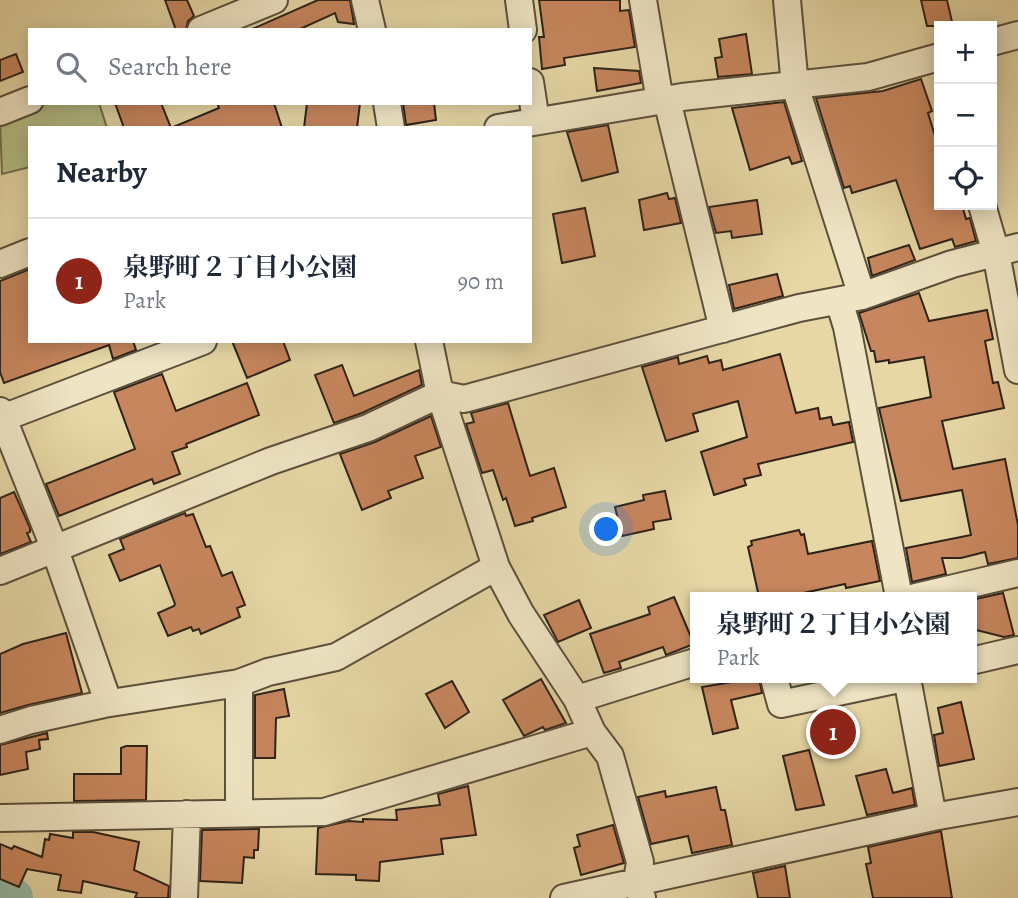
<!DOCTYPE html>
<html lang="en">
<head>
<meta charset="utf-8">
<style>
  :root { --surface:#fff; --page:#f6f6f7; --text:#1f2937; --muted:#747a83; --line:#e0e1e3; --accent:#8f2418 }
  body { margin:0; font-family:Alegreya,"Noto Serif JP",serif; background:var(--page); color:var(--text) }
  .controls { position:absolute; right:21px; top:21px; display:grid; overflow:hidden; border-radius:0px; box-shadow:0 4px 18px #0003 }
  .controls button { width:63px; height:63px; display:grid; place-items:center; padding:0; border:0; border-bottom:2px solid var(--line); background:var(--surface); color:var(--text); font:35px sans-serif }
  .you { position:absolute; left:607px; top:530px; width:24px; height:24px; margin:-18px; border:5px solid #fff; border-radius:50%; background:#1a73e8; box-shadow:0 0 0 10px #1a73e833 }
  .badge { display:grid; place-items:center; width:46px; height:46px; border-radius:50%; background:var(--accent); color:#fff; font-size:23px; font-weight:700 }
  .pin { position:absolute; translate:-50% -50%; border:4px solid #fff; box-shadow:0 2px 7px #0006 }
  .popup { position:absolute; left:690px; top:592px; width:287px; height:91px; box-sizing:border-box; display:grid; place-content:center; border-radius:0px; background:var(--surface); filter:drop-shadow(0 2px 5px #0005); font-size:23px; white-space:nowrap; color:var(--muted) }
  .popup b { font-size:26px; color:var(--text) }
  .popup::after { content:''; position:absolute; left:50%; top:100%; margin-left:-14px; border:14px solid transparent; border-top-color:var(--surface) }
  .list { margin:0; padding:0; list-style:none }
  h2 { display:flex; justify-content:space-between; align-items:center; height:91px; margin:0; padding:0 28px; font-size:30px }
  h2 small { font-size:23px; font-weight:400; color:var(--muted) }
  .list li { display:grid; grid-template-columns:46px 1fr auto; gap:21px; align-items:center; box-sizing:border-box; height:126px; padding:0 28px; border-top:2px solid var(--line) }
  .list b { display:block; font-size:26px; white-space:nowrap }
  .list p { margin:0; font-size:23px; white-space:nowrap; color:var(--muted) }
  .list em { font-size:23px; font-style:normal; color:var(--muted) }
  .icon { flex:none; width:38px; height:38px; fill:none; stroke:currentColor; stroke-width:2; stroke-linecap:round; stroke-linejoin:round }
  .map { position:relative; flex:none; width:1018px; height:898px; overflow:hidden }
  .search { position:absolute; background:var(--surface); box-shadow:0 4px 18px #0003; left:28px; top:28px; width:504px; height:77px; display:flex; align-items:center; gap:18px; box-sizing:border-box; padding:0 24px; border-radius:0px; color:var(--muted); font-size:26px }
  .panel { position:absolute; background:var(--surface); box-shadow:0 4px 18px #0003; left:28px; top:126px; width:504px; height:217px; border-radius:0px }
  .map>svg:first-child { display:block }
  .green { fill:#b6be85; stroke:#727050; stroke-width:2 }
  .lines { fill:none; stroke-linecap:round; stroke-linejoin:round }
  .river { stroke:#96baa7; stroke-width:42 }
  .building { fill:#c7865d; stroke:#2e231a; stroke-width:2 }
  .minor-casing { stroke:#5c503d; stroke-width:30 }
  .minor { stroke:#efe5c4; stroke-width:26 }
</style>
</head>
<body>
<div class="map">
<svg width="1018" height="898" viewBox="0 0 1018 898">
  <rect width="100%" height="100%" fill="#e6d7a5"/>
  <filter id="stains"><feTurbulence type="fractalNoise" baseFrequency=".00286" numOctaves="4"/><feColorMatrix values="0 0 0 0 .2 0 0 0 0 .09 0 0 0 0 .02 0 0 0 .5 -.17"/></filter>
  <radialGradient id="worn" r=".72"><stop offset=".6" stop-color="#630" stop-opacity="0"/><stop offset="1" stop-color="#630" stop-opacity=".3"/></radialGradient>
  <path class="green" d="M42,103H99L107,128H30V167L2,174L0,120Z"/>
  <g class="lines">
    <path class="river" d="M0,892L12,898"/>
  </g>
  <path class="building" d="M165,0H187L194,16L188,21L186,30H176Z
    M318,0H350L354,24L338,22L335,13L298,30H250Z
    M539,0H620V11L629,10L635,47L564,58L565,65L542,69L539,37H544Z
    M921,0H947L953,26H927Z
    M746,34L752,74L718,77L715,58L722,57L719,39Z
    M16,54L23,72L0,81V60Z
    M594,68L639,71L641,83L597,91Z
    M921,79L932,111L928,113L939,149V205H962L966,219L970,218L976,241L955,247L952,239L920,249L896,180L852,193L850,186L844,188L816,98L883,91Z
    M784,102L802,161L792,164L789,157L750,170L732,108Z
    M115,103H161L171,128H124Z
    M217,103H274L282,128H171L219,108Z
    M307,103H360L357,128H304Z
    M403,103H434L436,120L406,125Z
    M608,125L618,172L582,181L567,132Z
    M667,193L669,199L675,198L681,223L644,230L639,200Z
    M757,200L762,234L732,238L731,231L716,233L709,207Z
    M585,208L595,256L562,263L553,214Z
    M909,245L915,260L872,276L868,258Z
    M30,269V341H133L136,350L113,359L109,345L4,383L0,372V281Z
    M777,274L783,296L734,309L729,285Z
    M919,293L929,321L987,310L993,339L985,341L993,383L998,382L1004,408L942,421L953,469L1005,459L1018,525V558L988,564L985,552L961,558H942L946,574L912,582L906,548L971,535L962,490L901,501L879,408L931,397L924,357L889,363V360L876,362L874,351H871L859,313Z
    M232,341H283L290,360L247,378Z
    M780,354L796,413L818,408L820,419L831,417L833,425L849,422L853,442L758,464L761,475L744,479L746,485L714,495L701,452L747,437L738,401L693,414L698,431L666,441L642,367L678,357L679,364L707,356L709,363L721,360L723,370Z
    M342,365L354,396L419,370L422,385L362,413L334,423L315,375Z
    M162,374L176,411L247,383L259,415L186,444L187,447L172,452L180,474L154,484L152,479L59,516L46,484L135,449L114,392Z
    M508,403L530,476L554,468L566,507L532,518L533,521L515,526L506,498L503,500L493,470L482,473L466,424L474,422L471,413Z
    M431,416L441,447L415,456L423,478L388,491L391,498L362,510L340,454L375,442Z
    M665,491L671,519L653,522L654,529L622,536L615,507L644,500L643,495Z
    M14,492L30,528V532L27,533L31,542L0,554V498Z
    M185,513L186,516L193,514L206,547L210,546L222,576L232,572L245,605L237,608L240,617L201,634L199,629L193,631L191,627L168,636L158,613L174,606L175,604L160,565L120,581L109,555L124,549L120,539Z
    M799,530L801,535L804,534L808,554L872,541L880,581L846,588L845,584L785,597H759L748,547L752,545L751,541Z
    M1003,593L1014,635L1004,637L976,630L971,600Z
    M674,597L694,644L666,655L663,647L619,662L621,668L604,673L590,634L650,614L648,607Z
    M579,600L591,628L558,642L544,615Z
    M66,633L82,693L28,705L0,713V654L23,644Z
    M755,678H759L762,693L731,700L738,728L713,734L702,687Z
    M541,679L566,723L545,730L543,727L524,736L503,700Z
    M452,681L469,712L445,728L426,694Z
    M284,689L289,716L276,718L275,758H255V695Z
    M961,702L974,759L939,766L934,735L943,733L938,708Z
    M47,733L48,739L39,740L40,749L26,752L28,769L0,775V745Z
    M126,746H147L146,800L74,801V774H121V748Z
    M809,750L824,805L796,810L783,756Z
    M886,769L893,793L912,788L915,805L867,815L856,776Z
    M468,786L476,835L441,839L443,854L380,862L379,881L356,880V875L316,874L318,828L348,821L363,822V819L397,820L396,810L440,805L438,794Z
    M716,787L721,810H725L732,845L692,853L688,836L651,844L638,797L665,791L666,797Z
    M613,825L624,863L581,875L574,848L580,846L577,835Z
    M259,829L258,850H254V858L244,857L242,883L200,881L202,830Z
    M941,831L952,898H873L866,864L871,863L868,847Z
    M73,832H93L139,842L134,870L169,886L168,898H135L137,893L83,881L81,893L58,890L61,875L27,869L19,887L0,879V844L12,849L14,846L42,857L45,839L49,840L50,834L73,838Z
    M785,866L790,898H758L753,873Z"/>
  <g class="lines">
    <g class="minor-casing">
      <path id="minor" d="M365,0L372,30
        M519,0L523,30
        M643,0L660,101
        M787,0L795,86L862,296
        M201,30L274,0
        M992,42L1018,35
        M530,82L536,121
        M667,100L723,329
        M387,103L391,128
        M0,112L30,100
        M498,128L682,97L868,77L939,57
        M982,205L996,253L1018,370
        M0,264L30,252
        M839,301L847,327L899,597
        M429,341L440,394L496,567L521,614L577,699L592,732L610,756L640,862L637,881L642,898
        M0,411L54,547L105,693L104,704
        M0,419L203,341
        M0,571L271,461L368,428L440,394L464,399L799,308L862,296L952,264L1018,247
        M916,597L1018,573
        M971,661L1018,650
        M774,678L781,704L904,678
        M907,678L933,817
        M577,699L695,662
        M0,730L31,720L104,704L239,683L268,672L336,657L496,567
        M239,813V683
        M0,818L324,812L592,732
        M184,898L187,814
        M564,898L933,817L1018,802"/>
    </g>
    <use href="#minor" class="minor"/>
  </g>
  <rect width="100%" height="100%" filter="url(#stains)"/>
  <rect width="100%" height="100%" fill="url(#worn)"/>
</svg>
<div class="controls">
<button>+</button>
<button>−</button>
<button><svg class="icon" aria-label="locate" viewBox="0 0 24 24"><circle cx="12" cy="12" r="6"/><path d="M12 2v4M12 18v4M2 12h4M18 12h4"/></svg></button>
</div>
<div class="you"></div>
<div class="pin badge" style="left:833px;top:732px">1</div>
<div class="popup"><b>泉野町２丁目小公園</b>Park</div>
<div class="search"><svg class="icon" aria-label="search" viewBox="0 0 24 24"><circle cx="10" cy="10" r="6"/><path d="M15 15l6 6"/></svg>Search here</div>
<section class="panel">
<h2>Nearby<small></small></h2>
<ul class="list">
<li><span class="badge">1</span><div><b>泉野町２丁目小公園</b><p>Park</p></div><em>90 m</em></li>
</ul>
</section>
</div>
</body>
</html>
